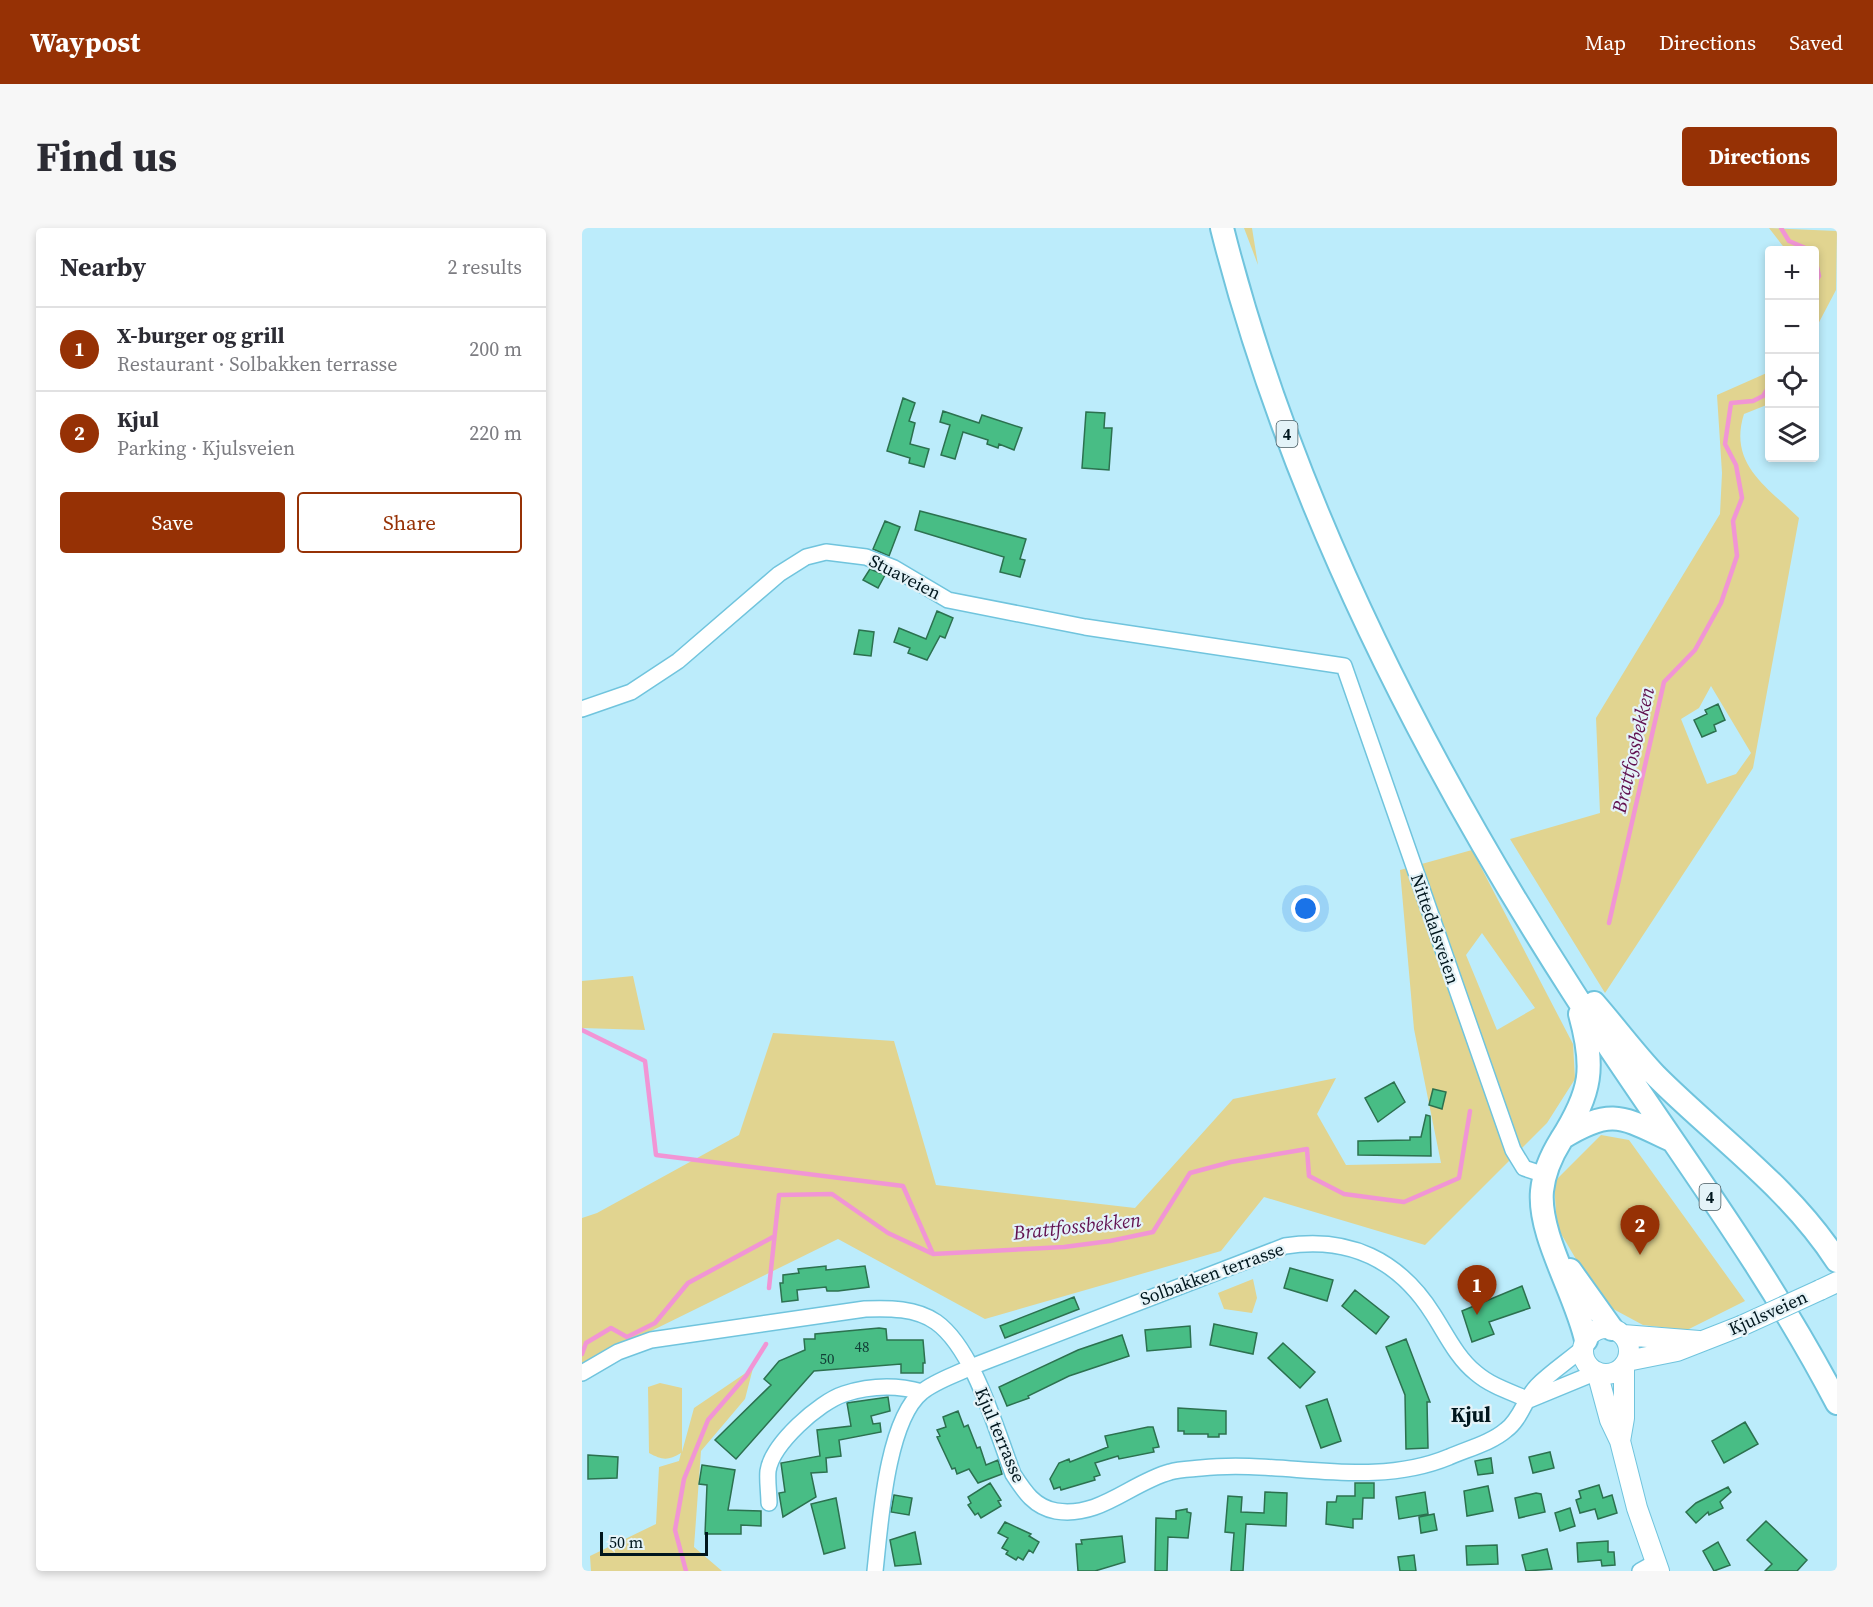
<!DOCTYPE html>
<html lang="en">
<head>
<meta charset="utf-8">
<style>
  :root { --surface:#fff; --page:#f7f7f7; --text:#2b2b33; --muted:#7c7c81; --line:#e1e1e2; --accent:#963105 }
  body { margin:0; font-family:"Source Serif 4",serif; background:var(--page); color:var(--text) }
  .controls { position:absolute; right:18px; top:18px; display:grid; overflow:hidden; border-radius:6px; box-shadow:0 3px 9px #0003 }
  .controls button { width:54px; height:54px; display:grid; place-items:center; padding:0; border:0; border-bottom:2px solid var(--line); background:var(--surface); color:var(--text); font:30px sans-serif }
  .scale { position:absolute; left:18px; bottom:15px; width:108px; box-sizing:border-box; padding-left:6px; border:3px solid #00161d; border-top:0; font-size:16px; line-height:21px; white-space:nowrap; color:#00161d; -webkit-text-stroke:4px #e4f3f8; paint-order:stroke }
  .you { position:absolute; left:724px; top:681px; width:21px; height:21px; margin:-15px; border:4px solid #fff; border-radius:50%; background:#1a73e8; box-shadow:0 0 0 9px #1a73e833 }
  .badge { display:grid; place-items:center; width:39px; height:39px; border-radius:50%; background:var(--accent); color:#fff; font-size:20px; font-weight:700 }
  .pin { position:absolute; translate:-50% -50px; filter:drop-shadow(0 2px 3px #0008) }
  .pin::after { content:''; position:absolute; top:32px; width:21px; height:18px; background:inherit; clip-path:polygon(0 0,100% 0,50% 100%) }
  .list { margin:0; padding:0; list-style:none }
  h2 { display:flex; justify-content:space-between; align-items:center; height:78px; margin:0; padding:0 24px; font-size:26px }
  h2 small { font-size:20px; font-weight:400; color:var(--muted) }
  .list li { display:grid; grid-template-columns:39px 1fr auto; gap:18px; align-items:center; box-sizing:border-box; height:84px; padding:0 24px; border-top:2px solid var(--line) }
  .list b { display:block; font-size:22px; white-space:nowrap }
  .list p { margin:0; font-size:20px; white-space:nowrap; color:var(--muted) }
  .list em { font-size:20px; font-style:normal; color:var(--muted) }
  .actions { display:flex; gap:12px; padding:18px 24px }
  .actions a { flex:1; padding:14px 0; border:2px solid var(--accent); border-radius:6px; text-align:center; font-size:21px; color:var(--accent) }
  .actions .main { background:var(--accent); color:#fff }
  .icon { flex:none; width:33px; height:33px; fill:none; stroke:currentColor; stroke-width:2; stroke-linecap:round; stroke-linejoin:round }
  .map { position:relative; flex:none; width:1255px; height:1343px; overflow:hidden; border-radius:6px }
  header { display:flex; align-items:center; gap:36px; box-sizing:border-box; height:84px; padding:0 30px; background:var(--accent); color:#fff }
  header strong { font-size:28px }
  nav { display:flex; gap:33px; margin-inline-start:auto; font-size:21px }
  .intro { display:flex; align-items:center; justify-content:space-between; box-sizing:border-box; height:144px; padding:0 36px }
  h1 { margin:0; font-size:42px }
  .button { padding:15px 27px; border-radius:6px; background:var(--accent); color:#fff; font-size:21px; font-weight:700 }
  main { display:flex; gap:36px; padding:0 36px }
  aside { flex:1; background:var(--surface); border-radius:6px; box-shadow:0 3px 9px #0003 }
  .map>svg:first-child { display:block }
  .green { fill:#e1d490; fill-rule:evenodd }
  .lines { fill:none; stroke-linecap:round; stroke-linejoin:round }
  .stream { stroke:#f195d5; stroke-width:4.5 }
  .building { fill:#48bd85; stroke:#2c714f; stroke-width:1.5 }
  .minor-casing { stroke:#70c4dd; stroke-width:18 }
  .major-casing { stroke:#70c4dd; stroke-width:22 }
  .highway-casing { stroke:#70c4dd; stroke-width:26 }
  .minor { stroke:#fff; stroke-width:15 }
  .major { stroke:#fff; stroke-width:20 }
  .highway { stroke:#fff; stroke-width:22 }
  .major-bridge-casing { stroke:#70c4dd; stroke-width:22; stroke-linecap:butt }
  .major-bridge { stroke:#fff; stroke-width:20 }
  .labels { text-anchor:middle; stroke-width:4.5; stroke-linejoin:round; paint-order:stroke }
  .number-label { font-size:15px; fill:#124037 }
  .shield { fill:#e4f3f8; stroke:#44585f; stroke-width:1.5 }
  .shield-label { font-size:16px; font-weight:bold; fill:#00161d }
  .street-label { font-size:18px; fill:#00161d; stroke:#e4f3f8 }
  .water-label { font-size:20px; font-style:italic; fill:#61104f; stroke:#e4f3f8 }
  .quarter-label { font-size:21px; font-weight:bold; fill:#00161d; stroke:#e4f3f8 }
</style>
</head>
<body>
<header>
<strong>Waypost</strong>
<nav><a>Map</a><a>Directions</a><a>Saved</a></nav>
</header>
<div class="intro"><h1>Find us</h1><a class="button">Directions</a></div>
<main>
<aside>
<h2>Nearby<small>2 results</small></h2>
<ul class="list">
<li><span class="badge">1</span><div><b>X-burger og grill</b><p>Restaurant · Solbakken terrasse</p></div><em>200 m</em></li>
<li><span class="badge">2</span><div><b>Kjul</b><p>Parking · Kjulsveien</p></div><em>220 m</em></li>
</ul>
<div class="actions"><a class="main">Save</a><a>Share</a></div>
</aside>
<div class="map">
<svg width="1255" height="1343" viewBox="0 0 1255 1343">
  <rect width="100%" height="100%" fill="#bcecfb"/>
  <path class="green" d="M662,0H670L676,37Z
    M1187,0L1255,3L1254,62L1234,100L1233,138L1232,22H1204Z
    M1187,144V176L1162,186C1146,236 1185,259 1217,290L1171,540L1023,765L928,611L1018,585L1014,490L1138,286L1140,245L1135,167ZM1129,458L1169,525L1154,546L1125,556L1099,491L1117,480Z
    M890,622L991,816L993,851L965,895L843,1017L682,969L639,1023L403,1091L256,1011L0,1137V990L15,985L157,907L191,805L312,813L354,957L553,980L651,871L754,850L735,886L764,937L859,935L832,801L818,642ZM900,705L953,780L915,802L884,727Z
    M51,748L63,802L0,800V753Z
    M1019,907L1047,912L1163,1073L1105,1102L1061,1097L1020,1075L975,999L972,954Z
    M671,1051L675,1070L670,1085L642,1081L636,1065Z
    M171,1140L163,1171L119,1223L112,1319L140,1343H9L8,1328L74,1296L77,1239L97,1233L99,1225C86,1233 80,1232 67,1225L66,1159L78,1155L100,1160V1224L112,1180Z"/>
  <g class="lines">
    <path class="stream" d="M1199,0L1207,13L1228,22
      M1232,25L1237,48L1232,57
      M1027,695L1082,454L1113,422L1139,375L1155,328L1151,293L1160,270L1154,237L1143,216L1149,175L1171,173L1181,168L1188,157
      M0,802L63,833L74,927L321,958L351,1026
      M187,1060L197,967L250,966L306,1005L351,1026L482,1019L528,1013L571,1004L608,945L649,934L725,921L727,948L762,966L822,974L877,950L888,883
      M0,1126L4,1115L29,1100L45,1109L73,1095L106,1055L191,1009
      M104,1343L93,1302L102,1251L126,1192L164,1148L184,1116"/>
  </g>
  <path class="building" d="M321,170L333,175L327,193L333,195L328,216L347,221L342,239L327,235L328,230L305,223Z
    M361,183L397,195L400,187L440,200L432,222L417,216L416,220L405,216L406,212L381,204L373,231L359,227L368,197L358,194Z
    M504,184L523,185L522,200H530L527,242L500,240Z
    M338,283L444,311L438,331L443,332L438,349L418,344L422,329L333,302Z
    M303,293L318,299L307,328L291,321Z
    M288,341L303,347L296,360L281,352Z
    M355,383L371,390L363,410L358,408L345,432L326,425L328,420L312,414L317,400L344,411Z
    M277,402L292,404L289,428L272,426Z
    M1136,476L1143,492L1132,497L1134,503L1120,509L1112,492L1125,486L1123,482Z
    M812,854L823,874L796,894L783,870Z
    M851,861L864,864L860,881L847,877Z
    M844,887L848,888L849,928L776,927V913L828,912V909H839Z
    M244,1038V1042L283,1038L287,1059L256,1063H245L244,1059L215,1062L216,1072L200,1074L198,1055H201V1047L217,1045L216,1041Z
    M708,1040L751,1052L745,1073L702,1060Z
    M940,1058L948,1080L907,1094L912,1106L890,1114L880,1083Z
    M773,1062L807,1089L794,1106L760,1078Z
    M492,1069L497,1081L423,1110L418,1098Z
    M632,1096L675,1105L671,1126L628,1117Z
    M608,1098L609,1119L565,1123L563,1102Z
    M297,1100L304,1101L305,1112H341L343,1135H341V1145H319V1136L232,1143L154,1231L133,1212L189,1157L182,1151L197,1133L223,1122L222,1111H233V1106Z
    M540,1107L547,1128L487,1148L446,1168L447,1170L425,1178L417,1159L496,1122Z
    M824,1111L848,1174H845L846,1220L824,1221L823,1167L804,1119Z
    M701,1115L733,1144L718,1160L686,1130Z
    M306,1169L308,1183L289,1188L291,1196L298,1195L299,1204L257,1212L259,1228L244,1230L245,1244L229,1245L234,1269L201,1289L197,1265L203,1264L199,1235L238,1228L235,1202L269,1198L265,1175Z
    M745,1171L759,1213L739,1220L724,1178Z
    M596,1180L644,1183V1206H637V1209H626V1206H602V1203H596Z
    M376,1183L382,1199L386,1197L395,1220L398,1219L404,1237L416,1232L420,1246L396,1255L387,1241L375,1246L373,1240L370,1241L355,1209L358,1208L355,1202L364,1199L361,1189Z
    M1163,1194L1176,1216L1142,1235L1130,1213Z
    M566,1199H571L577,1219L571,1220L572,1224L537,1231L536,1228L513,1235L518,1247L512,1249L513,1252L479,1262L478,1259L472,1261L468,1251L477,1235L487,1231L488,1234L526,1219L523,1208Z
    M968,1224L972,1240L951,1245L947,1229Z
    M6,1227L36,1229L35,1250L6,1251Z
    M909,1230L911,1245L896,1247L893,1233Z
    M120,1237L153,1242L146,1282L179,1283V1298L159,1297V1306H123L125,1257L117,1256Z
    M408,1255L419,1272L416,1273L419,1278L399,1290L396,1285L393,1287L386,1277L389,1275L386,1269Z
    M773,1255H792V1270H781L780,1291H771V1300L744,1296L745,1274H754L755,1268H773Z
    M1017,1257L1021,1270L1030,1267L1035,1285L1016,1291L1013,1281L998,1285L994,1272L999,1270L997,1263Z
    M906,1258L911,1283L885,1288L882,1263Z
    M1146,1259L1149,1264L1138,1274L1141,1280L1127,1287L1126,1284L1114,1295L1104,1284L1114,1275Z
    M683,1264L705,1265L704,1298L664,1296L661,1343H649L652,1305L643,1304L646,1268L660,1269L659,1284L682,1285Z
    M843,1264L846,1286L817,1291L814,1269Z
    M954,1265L959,1266L963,1284L937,1290L933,1270Z
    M312,1267L330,1270L327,1287L309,1284Z
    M254,1270L263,1320L242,1326L229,1276Z
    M988,1280L993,1298L978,1303L973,1285Z
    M605,1281V1284L609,1285L606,1310L586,1309L585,1343H573L574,1290L594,1291V1283Z
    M852,1286L855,1302L839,1305L837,1289Z
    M1184,1293L1225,1332L1215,1343H1183L1190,1336L1165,1312Z
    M423,1294L449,1306L447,1308L457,1314L451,1325L447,1322L441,1332L436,1329L434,1332L424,1326L426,1323L420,1320L426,1310L416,1305Z
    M333,1304L339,1336L313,1338L308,1312Z
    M540,1308L543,1334L513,1343H496L494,1316H500L499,1312Z
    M1026,1313V1324H1032L1033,1337L1020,1338L1019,1332L996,1334L995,1315Z
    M1136,1314L1148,1337L1132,1343L1121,1323Z
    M915,1317L916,1336L885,1337L884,1318Z
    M965,1321L970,1341L944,1343L940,1327Z
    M832,1327L834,1343H818L816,1329Z"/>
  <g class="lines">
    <g class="minor-casing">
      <path id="minor" d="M0,481L49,464L96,433L197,346L224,329L244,324L284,329L312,340L366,372L503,399L762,438L931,922L942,940L963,947
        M0,1145L36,1124L69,1112L283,1081C307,1080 334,1080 354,1094C392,1121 414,1202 431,1246C442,1263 452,1279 474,1283C518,1290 548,1255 588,1244C597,1241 609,1241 619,1240C702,1231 787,1262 867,1229C885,1221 909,1215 924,1202C939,1191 943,1170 955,1158C969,1144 986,1133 1001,1120
        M947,1172L1015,1144
        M187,1275C187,1265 185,1253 186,1243C190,1216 237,1174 262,1166C287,1158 315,1157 340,1164
        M293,1343C298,1299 304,1193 340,1164C353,1153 373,1147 389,1139L703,1018C767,1008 817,1032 851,1086C864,1106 875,1130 894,1145C909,1158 929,1164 947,1172
        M1058,1343L1074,1334"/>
    </g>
    <g class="major-casing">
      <path id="major" d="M1238,1062L1255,1054
        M1001 1123a23 23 0 1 1 46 0a23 23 0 1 1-46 0Z
        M1041,1107L1117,1113
        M1045,1133L1095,1123L1159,1098
        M1015,1144L1028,1192L1038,1213L1055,1280L1077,1343
        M1038,1213L1042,1190V1137"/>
    </g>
    <g class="highway-casing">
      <path id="highway" d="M640,0C708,270 841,531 991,764C1079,901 1180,1031 1255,1175
        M1012,775C1033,799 1052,825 1074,848C1135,909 1207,959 1255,1033
        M998,786C1013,840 1010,863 979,912C969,928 962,943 960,963C956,1007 994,1066 1004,1112
        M980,910C1030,879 1040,889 1089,912
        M988,1042L1030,1101"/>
    </g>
    <use href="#minor" class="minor"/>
    <use href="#major" class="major"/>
    <use href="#highway" class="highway"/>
    <g class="major-bridge-casing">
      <path id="major-bridge" d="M1159,1098L1238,1062"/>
    </g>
    <use href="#major-bridge" class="major-bridge"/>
  </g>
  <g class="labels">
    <g class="number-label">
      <text x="280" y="1124">48</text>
      <text x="245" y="1136">50</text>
    </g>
    <g class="shield">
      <rect x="694.5" y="193" width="21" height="26" rx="4.5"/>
      <rect x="1117.5" y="956" width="21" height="26" rx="4.5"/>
    </g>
    <g class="shield-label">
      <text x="705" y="212">4</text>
      <text x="1128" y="975">4</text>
    </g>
    <g class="street-label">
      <text transform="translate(323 349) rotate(27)" y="6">Stuaveien</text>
      <text transform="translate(853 701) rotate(71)" y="6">Nittedalsveien</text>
      <text transform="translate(630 1046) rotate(-20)" y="6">Solbakken terrasse</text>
      <text transform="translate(1186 1085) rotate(-24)" y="6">Kjulsveien</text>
      <text transform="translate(418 1207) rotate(67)" y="6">Kjul terrasse</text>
    </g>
    <g class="water-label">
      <text transform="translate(1051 522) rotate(-77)" y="7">Brattfossbekken</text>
      <text transform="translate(495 998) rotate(-6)" y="7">Brattfossbekken</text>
    </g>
    <g class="quarter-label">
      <text x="889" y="1194">Kjul</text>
    </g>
  </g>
</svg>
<div class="controls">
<button>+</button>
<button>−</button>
<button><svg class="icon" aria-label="locate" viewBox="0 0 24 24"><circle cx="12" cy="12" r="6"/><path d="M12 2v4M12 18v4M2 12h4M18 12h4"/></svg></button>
<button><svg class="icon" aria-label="layers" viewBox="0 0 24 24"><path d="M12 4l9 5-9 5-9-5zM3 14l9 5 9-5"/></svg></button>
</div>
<div class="scale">50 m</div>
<div class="you"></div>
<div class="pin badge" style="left:895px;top:1087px">1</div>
<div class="pin badge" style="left:1058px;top:1027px">2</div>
</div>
</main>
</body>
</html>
